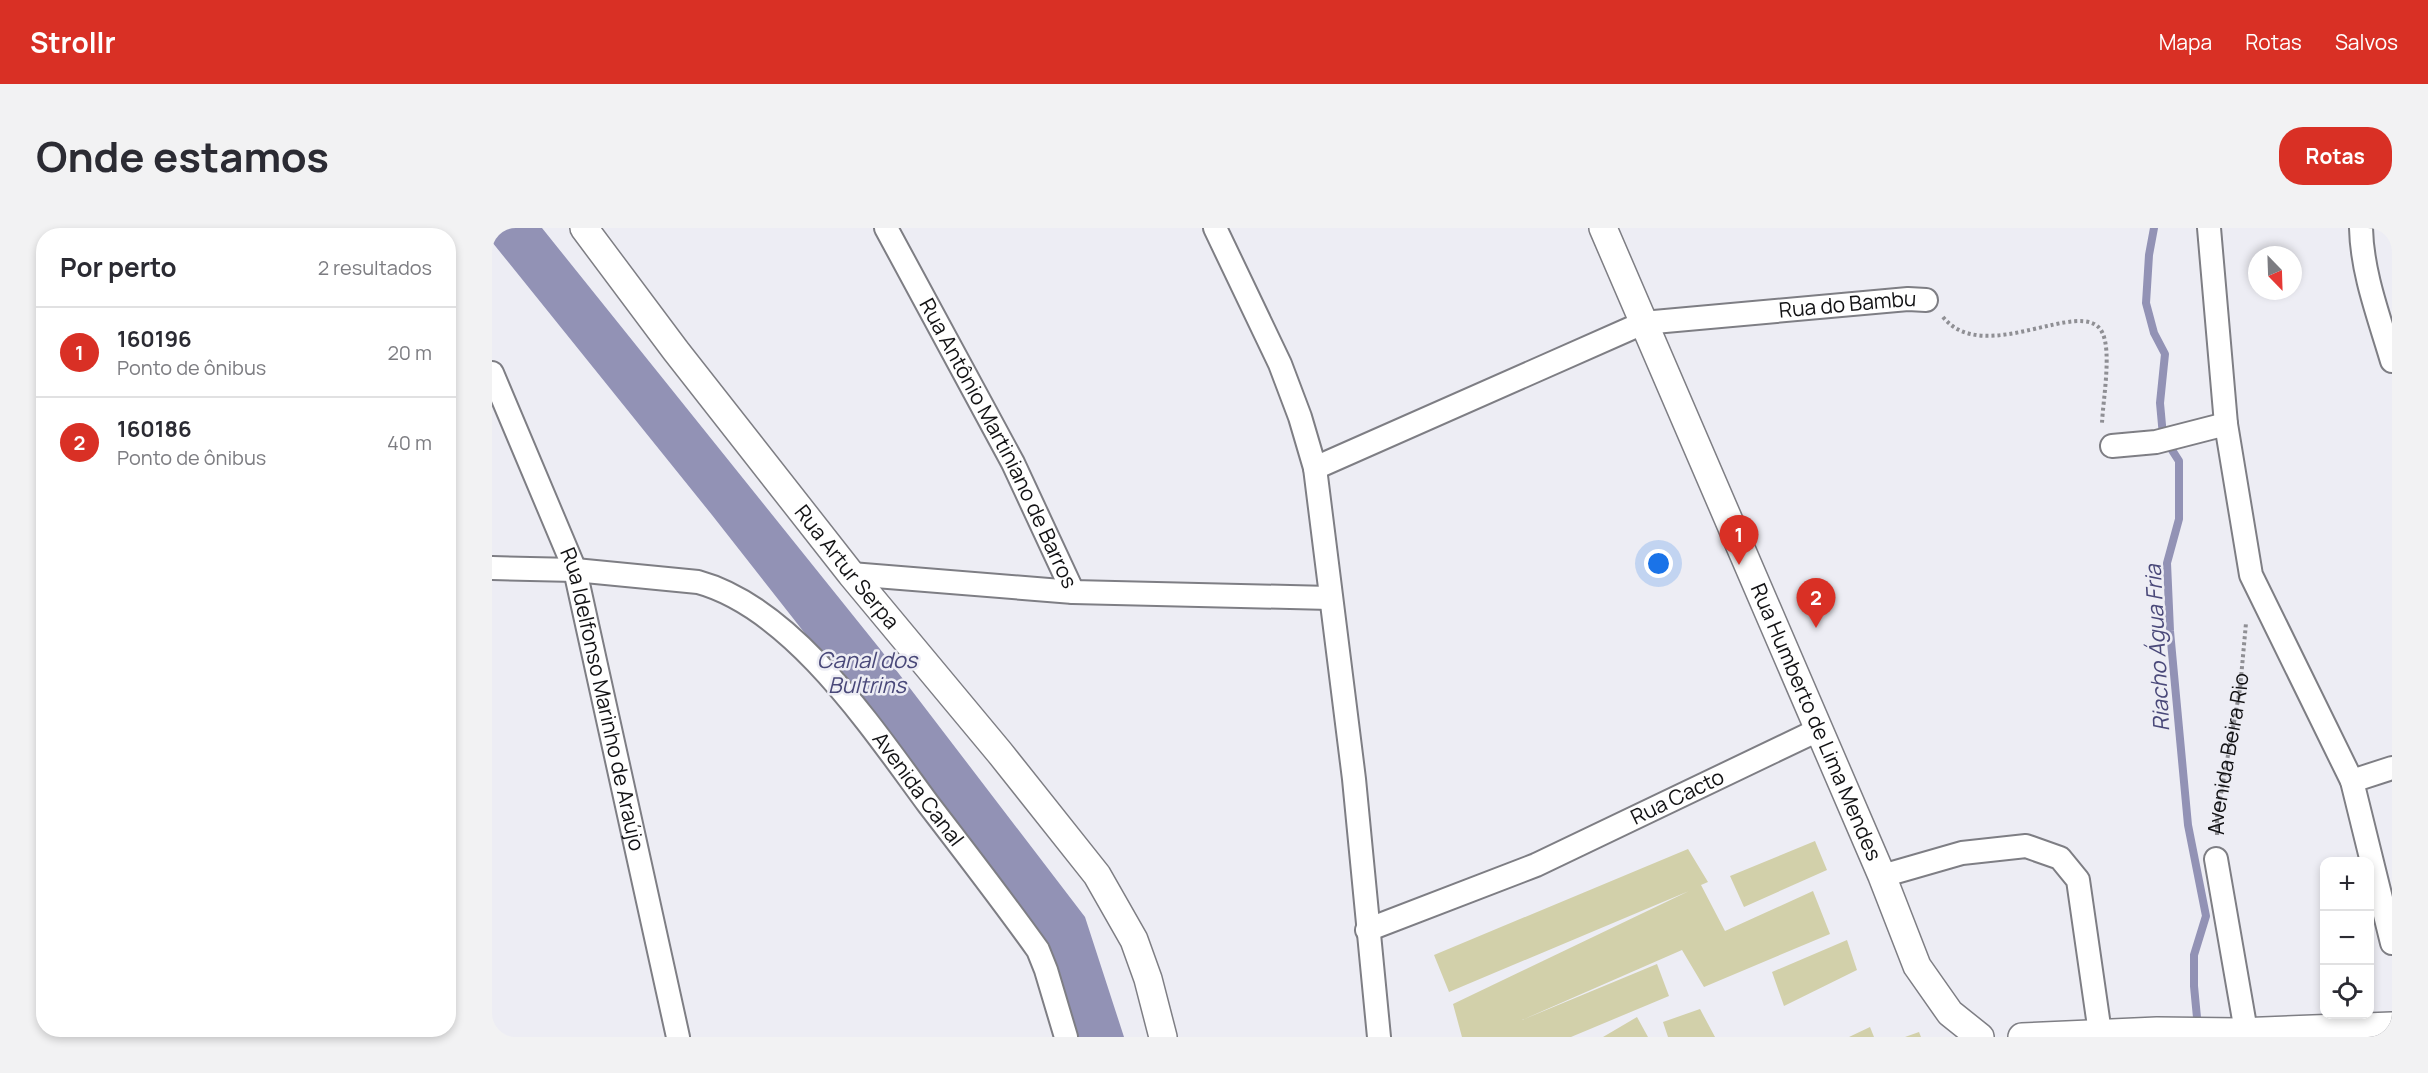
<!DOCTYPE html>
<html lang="pt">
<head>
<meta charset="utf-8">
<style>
  :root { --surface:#fff; --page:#f2f2f3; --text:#2b2b33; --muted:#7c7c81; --line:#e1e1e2; --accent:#d93025 }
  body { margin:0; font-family:Manrope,sans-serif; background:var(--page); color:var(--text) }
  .controls { position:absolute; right:18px; bottom:18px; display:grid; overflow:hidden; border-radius:12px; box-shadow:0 3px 9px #0003 }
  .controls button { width:54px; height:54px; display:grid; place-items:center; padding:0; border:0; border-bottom:2px solid var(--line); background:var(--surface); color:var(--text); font:30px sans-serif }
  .compass { position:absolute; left:1756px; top:18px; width:54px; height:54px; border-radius:50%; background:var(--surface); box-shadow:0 3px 9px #0003; rotate:157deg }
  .you { position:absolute; left:1167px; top:336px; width:21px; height:21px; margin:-15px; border:4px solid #fff; border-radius:50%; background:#1a73e8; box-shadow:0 0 0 9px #1a73e833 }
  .badge { display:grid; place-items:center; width:39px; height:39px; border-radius:50%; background:var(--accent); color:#fff; font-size:20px; font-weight:700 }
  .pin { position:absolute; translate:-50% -50px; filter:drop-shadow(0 2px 3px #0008) }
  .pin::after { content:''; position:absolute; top:32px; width:21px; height:18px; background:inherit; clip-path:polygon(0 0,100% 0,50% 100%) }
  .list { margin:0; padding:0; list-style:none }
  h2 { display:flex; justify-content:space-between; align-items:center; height:78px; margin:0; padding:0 24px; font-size:26px }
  h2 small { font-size:20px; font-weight:400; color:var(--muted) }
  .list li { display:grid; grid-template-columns:39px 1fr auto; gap:18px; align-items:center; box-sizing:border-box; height:90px; padding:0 24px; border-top:2px solid var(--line) }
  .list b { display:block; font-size:22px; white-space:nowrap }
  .list p { margin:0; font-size:20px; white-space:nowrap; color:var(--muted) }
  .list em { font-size:20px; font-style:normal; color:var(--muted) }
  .icon { flex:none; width:33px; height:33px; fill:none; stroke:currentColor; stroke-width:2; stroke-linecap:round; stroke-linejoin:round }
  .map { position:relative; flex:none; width:1900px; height:809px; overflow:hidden; border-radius:24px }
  header { display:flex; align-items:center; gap:36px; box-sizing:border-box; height:84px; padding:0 30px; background:var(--accent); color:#fff }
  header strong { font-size:28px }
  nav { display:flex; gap:33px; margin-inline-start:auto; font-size:21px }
  .intro { display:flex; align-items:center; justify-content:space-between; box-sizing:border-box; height:144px; padding:0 36px }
  h1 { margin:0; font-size:42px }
  .button { padding:15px 27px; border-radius:24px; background:var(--accent); color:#fff; font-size:21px; font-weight:700 }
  main { display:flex; gap:36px; padding:0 36px }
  aside { flex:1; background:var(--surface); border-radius:24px; box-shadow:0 3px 9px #0003 }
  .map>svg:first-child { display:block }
  .water { fill:#9292b5 }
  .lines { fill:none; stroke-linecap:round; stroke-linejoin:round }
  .stream { stroke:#9292b5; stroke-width:8 }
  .building { fill:#d2d0aa }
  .minor-casing { stroke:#7e7e84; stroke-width:26 }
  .tertiary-casing { stroke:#7e7e84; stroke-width:30 }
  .path { stroke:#8f8f94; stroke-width:4; stroke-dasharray:3 3; stroke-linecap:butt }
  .minor { stroke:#fff; stroke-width:22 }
  .tertiary { stroke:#fff; stroke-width:27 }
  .labels { text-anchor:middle; stroke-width:5; stroke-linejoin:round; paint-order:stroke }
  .street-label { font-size:21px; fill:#121214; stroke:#ededf4 }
  .water-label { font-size:22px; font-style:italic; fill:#494879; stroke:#ededf4 }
</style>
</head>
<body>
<header>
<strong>Strollr</strong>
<nav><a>Mapa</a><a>Rotas</a><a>Salvos</a></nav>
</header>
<div class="intro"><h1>Onde estamos</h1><a class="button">Rotas</a></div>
<main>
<aside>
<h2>Por perto<small>2 resultados</small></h2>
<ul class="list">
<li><span class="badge">1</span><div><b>160196</b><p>Ponto de ônibus</p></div><em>20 m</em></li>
<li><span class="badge">2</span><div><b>160186</b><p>Ponto de ônibus</p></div><em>40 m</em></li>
</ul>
</aside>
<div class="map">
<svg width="1900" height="809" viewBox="0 0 1900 809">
  <rect width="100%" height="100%" fill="#ededf4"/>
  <path class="water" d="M0,0H50L388,421L593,689L632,809H584L557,716L220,287L0,14Z"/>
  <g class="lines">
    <path class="stream" d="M1662,0L1657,27L1654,75L1662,105L1673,126L1668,175L1671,208L1687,233V291L1675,335L1678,403L1696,597L1714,688L1702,727V758L1706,800"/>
  </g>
  <path class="building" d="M1323,613L1335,642L1252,679L1238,648Z
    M1196,621L1216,654L1209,657L1233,703L1321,663L1338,706L1212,759L1190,722L1030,792L1165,736L1177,768L1079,809H970L961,776L1197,663L957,764L942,727Z
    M1355,712L1365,742L1292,778L1280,744Z
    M1208,781L1223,809H1176L1171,794Z
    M1145,789L1156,809H1111Z
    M1378,799L1382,809H1357Z
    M1427,804L1429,809H1413Z"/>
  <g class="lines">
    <g class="minor-casing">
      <g id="minor">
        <path id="s2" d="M394,0L521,235L581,364"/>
        <path d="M723,0L788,136L808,189L823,240L862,551L887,809"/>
        <path d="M1717,0L1734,196L1759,347L1860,553L1900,715"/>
        <path d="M1869,0C1870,45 1887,89 1900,133"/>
        <path id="s3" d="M0,145L83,342L186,809"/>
        <path d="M1620,218L1664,214L1734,196"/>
        <path id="s4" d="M823,240L1151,95L1416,71L1434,72"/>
        <path id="s5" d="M0,340L83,342L206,354C301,380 380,500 437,577C474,625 511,673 546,722L554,742L574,809"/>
        <path d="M359,346L581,364L838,370"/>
        <path d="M1860,553L1900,540"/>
        <path d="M1724,631L1755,809"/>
        <path d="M1390,648L1470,625L1534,618L1568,630L1586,652L1608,805"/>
        <path id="s6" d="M875,702L1044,637L1326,502"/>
      </g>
    </g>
    <g class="tertiary-casing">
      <g id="tertiary">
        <path id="s7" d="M92,0L184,123L359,346L508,525L605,647L642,712L656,751L671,809"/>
        <path id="s8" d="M1111,0L1390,648L1425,738L1458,785L1488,809"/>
        <path d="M1530,809L1665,803L1746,804L1900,798"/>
      </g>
    </g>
    <g class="path">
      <path d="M1451,89C1492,140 1591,67 1610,104C1620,123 1611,172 1610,195"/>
      <path id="s1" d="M1725,607V588L1748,461L1754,395"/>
    </g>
    <use href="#minor" class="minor"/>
    <use href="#tertiary" class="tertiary"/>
  </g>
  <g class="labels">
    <g class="street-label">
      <text dy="7" stroke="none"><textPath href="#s4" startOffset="564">Rua do Bambu</textPath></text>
      <text dy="7" stroke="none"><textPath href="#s2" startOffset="243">Rua Antônio Martiniano de Barros</textPath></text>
      <text dy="7" stroke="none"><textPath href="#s7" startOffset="429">Rua Artur Serpa</textPath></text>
      <text dy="7" stroke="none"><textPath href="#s3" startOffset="346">Rua Idelfonso Marinho de Araújo</textPath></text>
      <text dy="7" stroke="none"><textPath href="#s8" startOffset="538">Rua Humberto de Lima Mendes</textPath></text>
      <text dy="7" stroke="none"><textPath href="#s1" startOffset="82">Avenida Beira Rio</textPath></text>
      <text dy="7" stroke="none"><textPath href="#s5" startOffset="514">Avenida Canal</textPath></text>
      <text dy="7" stroke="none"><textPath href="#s6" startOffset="338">Rua Cacto</textPath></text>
    </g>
    <g class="water-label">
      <text transform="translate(1665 420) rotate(-93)" y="8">Riacho Água Fria</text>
      <text x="375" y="440">Canal dos<tspan x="375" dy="25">Bultrins</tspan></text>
    </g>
  </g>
</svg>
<div class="controls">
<button>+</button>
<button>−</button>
<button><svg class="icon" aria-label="locate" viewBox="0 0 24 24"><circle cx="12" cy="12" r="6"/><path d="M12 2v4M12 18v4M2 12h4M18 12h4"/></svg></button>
</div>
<svg class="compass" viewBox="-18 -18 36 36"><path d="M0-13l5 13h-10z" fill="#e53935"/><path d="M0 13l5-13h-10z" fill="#7c7c81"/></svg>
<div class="you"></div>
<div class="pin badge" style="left:1247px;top:337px">1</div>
<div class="pin badge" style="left:1324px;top:400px">2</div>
</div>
</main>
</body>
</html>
